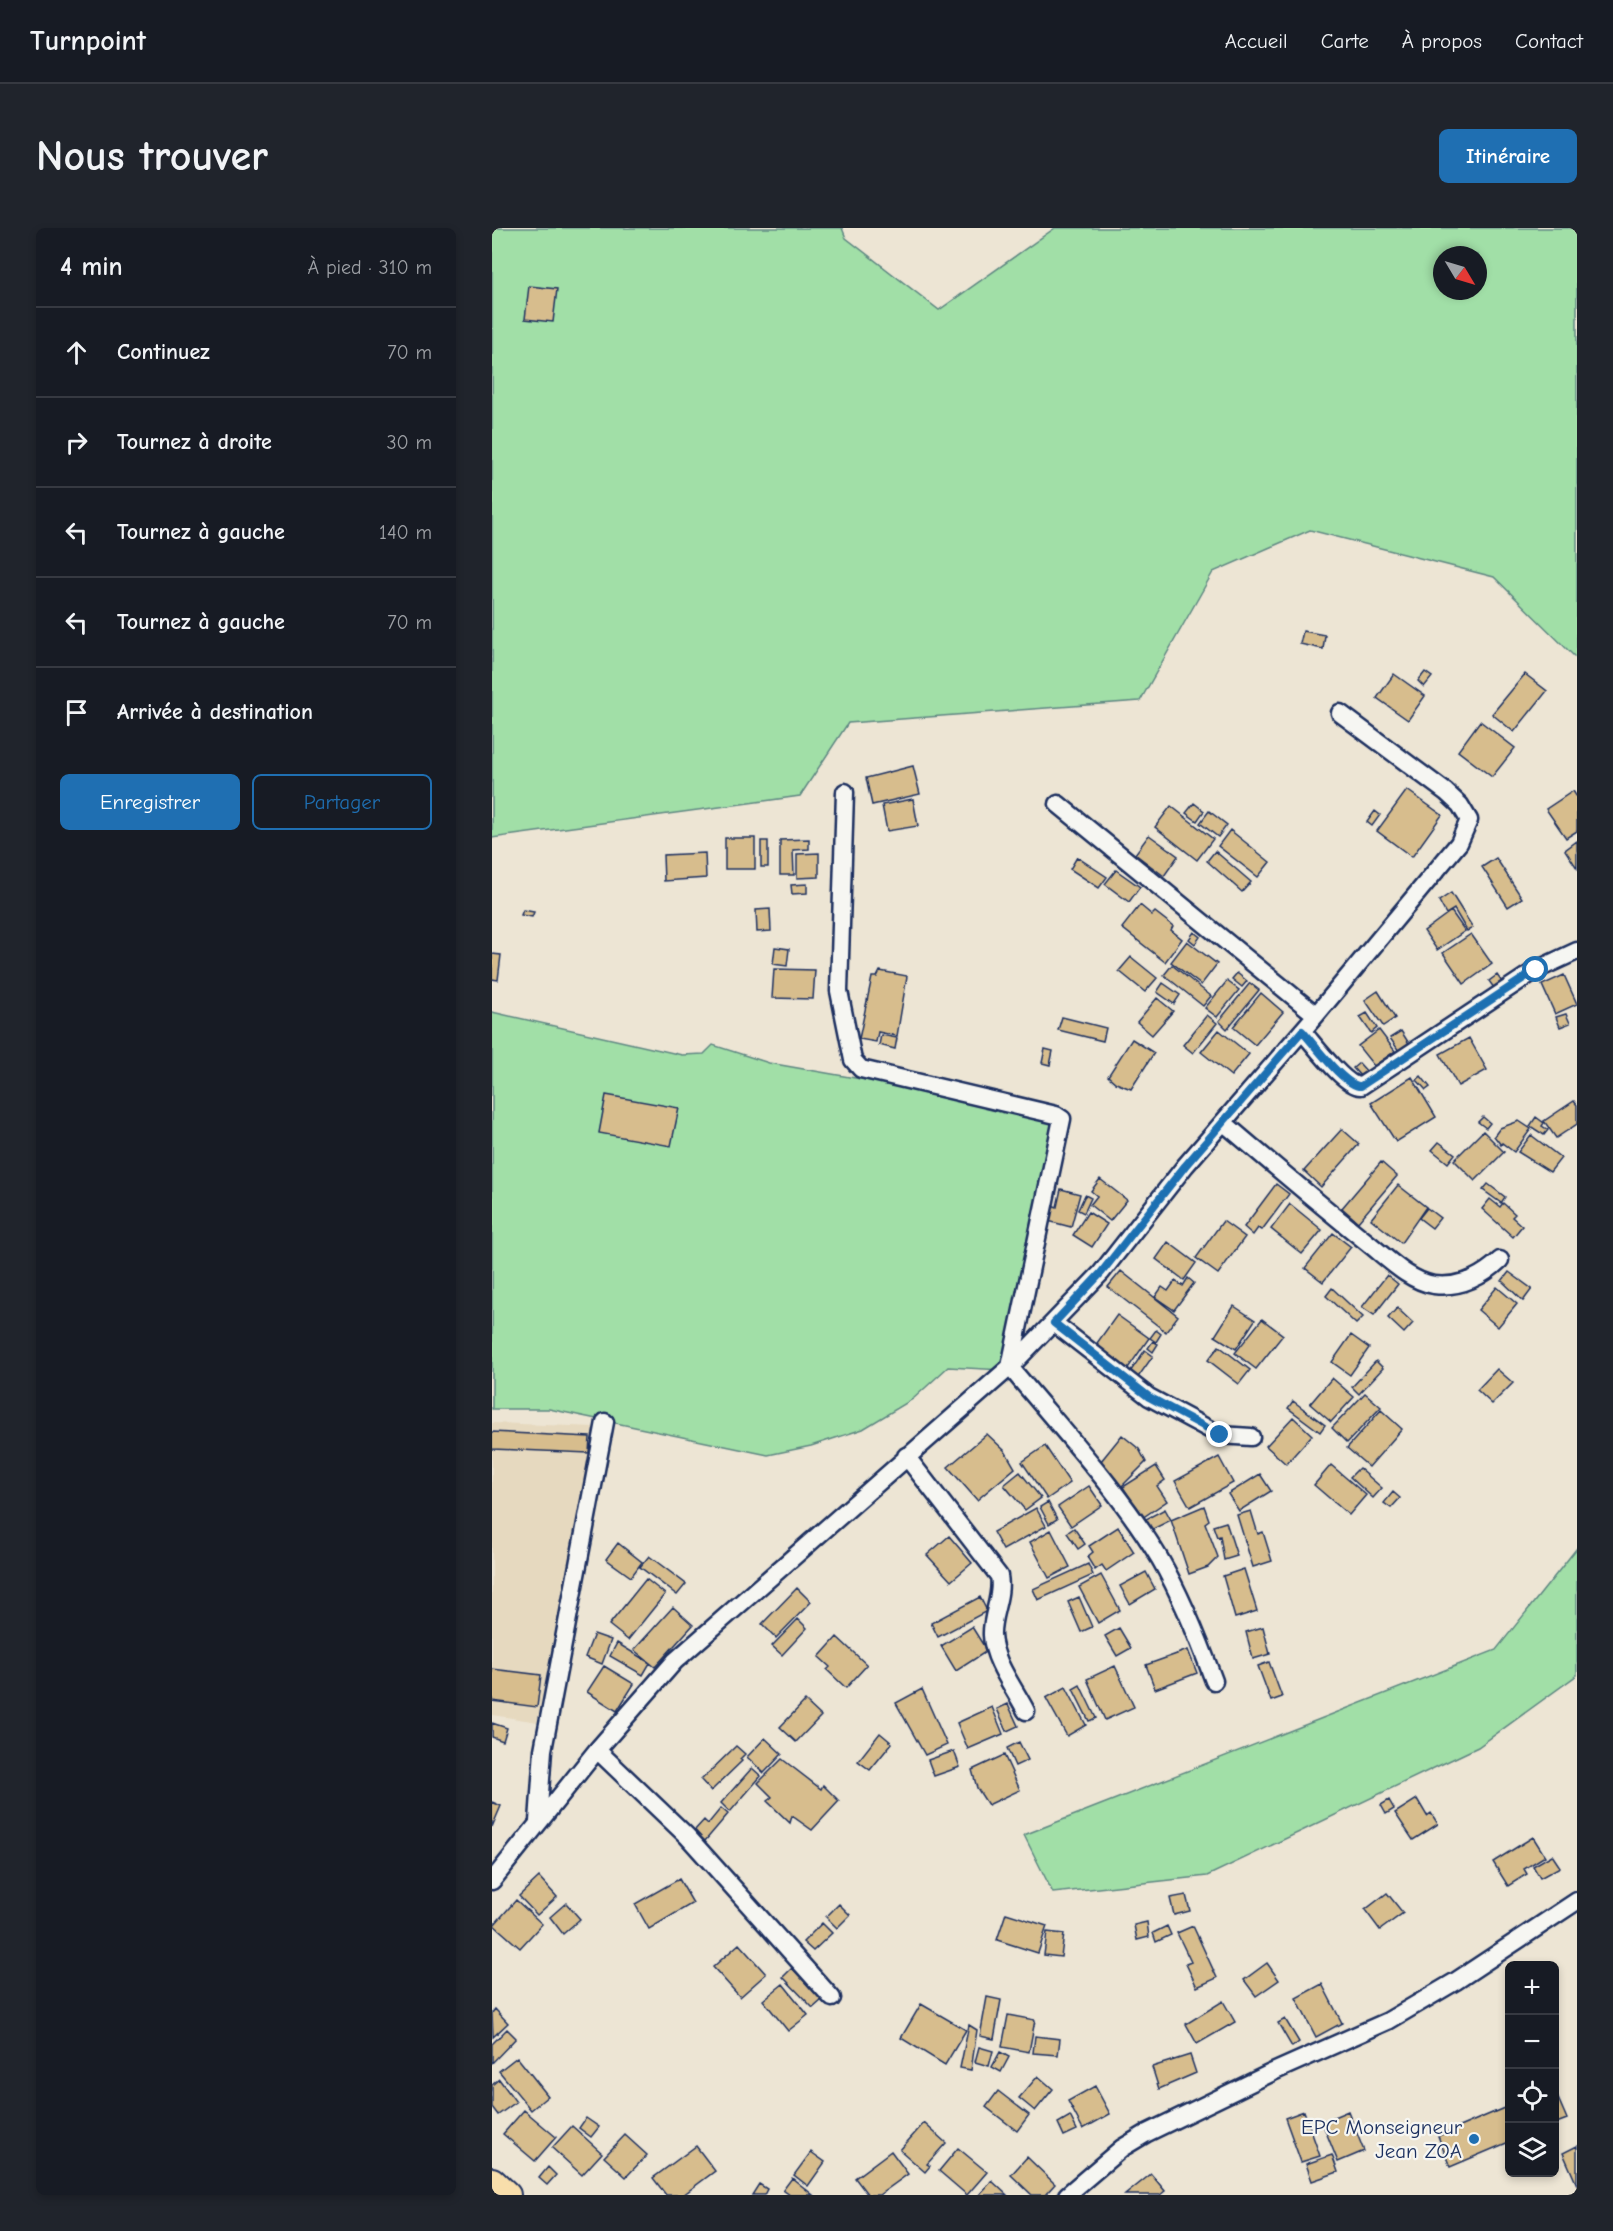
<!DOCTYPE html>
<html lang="fr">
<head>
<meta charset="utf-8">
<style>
  :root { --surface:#171b24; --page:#20242c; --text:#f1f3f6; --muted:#9ea1a6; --line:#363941; --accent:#1f6fb2 }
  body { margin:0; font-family:"Comic Neue",sans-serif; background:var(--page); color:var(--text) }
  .controls { position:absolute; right:18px; bottom:18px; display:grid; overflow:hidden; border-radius:9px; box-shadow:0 3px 9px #0003 }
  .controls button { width:54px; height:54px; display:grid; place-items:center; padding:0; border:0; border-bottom:2px solid var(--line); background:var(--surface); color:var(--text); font:30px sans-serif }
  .compass { position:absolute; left:941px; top:18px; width:54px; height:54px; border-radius:50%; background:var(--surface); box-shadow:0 3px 9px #0003; rotate:128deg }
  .stop { position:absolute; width:18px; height:18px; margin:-14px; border:4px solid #1f6fb2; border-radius:50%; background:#fff }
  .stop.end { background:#1f6fb2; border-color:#fff; box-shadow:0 2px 6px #0008 }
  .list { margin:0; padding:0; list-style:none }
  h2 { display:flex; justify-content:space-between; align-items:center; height:78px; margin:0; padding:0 24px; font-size:26px }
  h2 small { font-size:20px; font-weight:400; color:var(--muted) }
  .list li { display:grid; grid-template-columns:39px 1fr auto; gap:18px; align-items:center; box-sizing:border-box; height:90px; padding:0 24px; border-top:2px solid var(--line) }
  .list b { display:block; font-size:22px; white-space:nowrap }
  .list em { font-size:20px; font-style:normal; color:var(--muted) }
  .actions { display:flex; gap:12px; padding:18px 24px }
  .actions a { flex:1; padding:14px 0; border:2px solid var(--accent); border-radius:9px; text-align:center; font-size:21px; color:var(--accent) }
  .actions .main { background:var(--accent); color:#fff }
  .icon { flex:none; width:33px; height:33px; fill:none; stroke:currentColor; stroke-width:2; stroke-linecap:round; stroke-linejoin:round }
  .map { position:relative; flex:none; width:1085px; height:1967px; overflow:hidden; border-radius:9px }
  header { display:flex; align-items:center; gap:36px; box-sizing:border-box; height:84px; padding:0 30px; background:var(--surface); border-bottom:2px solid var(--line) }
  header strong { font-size:28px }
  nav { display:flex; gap:33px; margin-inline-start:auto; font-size:21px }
  .intro { display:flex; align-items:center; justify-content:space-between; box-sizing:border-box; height:144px; padding:0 36px }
  h1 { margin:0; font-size:42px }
  .button { padding:15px 27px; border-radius:9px; background:var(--accent); color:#fff; font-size:21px; font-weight:700 }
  main { display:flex; gap:36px; padding:0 36px }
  aside { flex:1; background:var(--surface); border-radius:9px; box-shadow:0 3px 9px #0003 }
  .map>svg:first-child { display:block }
  .built { fill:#e6d9bf }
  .green { fill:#a1dfa7; stroke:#5e8782; stroke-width:1.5; fill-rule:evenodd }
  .building { fill:#d7bd8d; stroke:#1b2f5e; stroke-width:1.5 }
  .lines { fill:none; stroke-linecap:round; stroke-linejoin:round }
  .street-casing { stroke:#1b2f5e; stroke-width:21 }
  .primary-casing { stroke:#1b2f5e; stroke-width:30 }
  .street { stroke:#f6f6f2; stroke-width:16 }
  .primary { stroke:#f8deab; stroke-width:26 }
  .route { stroke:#1f6fb2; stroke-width:8 }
  .poi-dot { fill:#1f6fb2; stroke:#f6f6f2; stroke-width:2 }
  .labels { text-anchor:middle; stroke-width:4.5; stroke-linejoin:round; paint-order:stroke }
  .poi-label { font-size:21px; fill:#1b2f5e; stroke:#f6f6f2; text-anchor:end }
</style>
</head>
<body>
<header>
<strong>Turnpoint</strong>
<nav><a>Accueil</a><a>Carte</a><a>À propos</a><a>Contact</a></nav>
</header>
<div class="intro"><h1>Nous trouver</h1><a class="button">Itinéraire</a></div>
<main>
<aside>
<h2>4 min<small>À pied · 310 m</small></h2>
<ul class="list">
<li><svg class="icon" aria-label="ahead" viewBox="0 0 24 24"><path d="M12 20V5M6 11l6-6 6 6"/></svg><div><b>Continuez</b></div><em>70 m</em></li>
<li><svg class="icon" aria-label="right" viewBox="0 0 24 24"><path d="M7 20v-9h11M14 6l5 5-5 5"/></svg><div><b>Tournez à droite</b></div><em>30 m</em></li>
<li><svg class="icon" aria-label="left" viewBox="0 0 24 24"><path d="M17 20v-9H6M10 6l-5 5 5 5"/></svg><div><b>Tournez à gauche</b></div><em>140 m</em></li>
<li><svg class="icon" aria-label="left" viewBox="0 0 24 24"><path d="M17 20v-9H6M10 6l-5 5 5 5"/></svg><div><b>Tournez à gauche</b></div><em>70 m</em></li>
<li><svg class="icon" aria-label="arrive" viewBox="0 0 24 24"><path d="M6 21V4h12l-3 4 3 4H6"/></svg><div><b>Arrivée à destination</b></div></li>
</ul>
<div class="actions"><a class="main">Enregistrer</a><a>Partager</a></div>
</aside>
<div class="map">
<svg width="1085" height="1967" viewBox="0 0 1085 1967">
  <rect width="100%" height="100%" fill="#ede5d4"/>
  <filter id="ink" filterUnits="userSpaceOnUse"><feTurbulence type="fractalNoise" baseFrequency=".0167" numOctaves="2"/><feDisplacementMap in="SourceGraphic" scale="12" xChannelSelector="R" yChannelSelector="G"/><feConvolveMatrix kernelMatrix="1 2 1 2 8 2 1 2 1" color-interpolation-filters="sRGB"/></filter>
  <g filter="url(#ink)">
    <path class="built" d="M0,1195L105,1199L46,1494L0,1487Z"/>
    <path class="green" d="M0,0H350L354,10L447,82L563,0H1085V431L1002,349L818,302L721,344L648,473L356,495L308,568L0,610ZM950,27H986V63H950Z
      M0,784L190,827L212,826L221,817L277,835L472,869L577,895L511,1142L456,1139L421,1171L371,1201L319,1218L276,1227L57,1181H0Z
      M1085,1320V1447L986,1519L715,1648L561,1665L532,1607L1004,1422Z"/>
    <path class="building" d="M37,58L65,61L61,94L33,91Z
      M811,403L833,407L831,421L808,416Z
      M933,444L940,449L932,459L926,453Z
      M902,446L933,468L916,492L885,470Z
      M1033,446L1055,463L1022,504L1000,486Z
      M988,493L1023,520L1000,549L966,523Z
      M421,538L428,566L380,577L374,550Z
      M915,562L950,587L920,629L885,603Z
      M1081,563L1085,569V603L1074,610L1054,581Z
      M421,571L426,598L395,603L390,577Z
      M702,575L712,583L705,593L694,585Z
      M679,578L721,611L705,632L663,599Z
      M717,583L735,597L726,609L708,595Z
      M883,583L888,587L880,598L875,594Z
      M738,602L778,634L766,649L726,618Z
      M657,607L686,628L672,648L643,626Z
      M233,610H263V641H233Z
      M317,611V621L301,622L302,647H288V612Z
      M269,613H276V639H269Z
      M1085,613V640L1073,622Z
      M723,623L759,654L750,664L715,633Z
      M213,625L214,650L172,653L171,627Z
      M327,625V649L305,650V626Z
      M585,629L615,649L607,660L578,641Z
      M1004,630L1030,670L1016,679L990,639Z
      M624,642L648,659L637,674L613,656Z
      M315,656V665L300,666L299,657Z
      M959,665L981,700L975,703L962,681L954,686L947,673Z
      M648,677L660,687L663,684L681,698L679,702L690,711L673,734L630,700Z
      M278,681L279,703L265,704L264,682Z
      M31,682L42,684L40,689L29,687Z
      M959,683L973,703L945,722L932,703Z
      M702,704L708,709L703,716L697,711Z
      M979,706L1000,736L972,756L951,725Z
      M695,713L725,736L709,757L679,734Z
      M283,719L297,721L295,738L281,736Z
      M0,726L9,727L6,752L0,751Z
      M639,729L665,750L653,764L627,743Z
      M680,737L719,768L711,778L672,747Z
      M282,741L323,742L321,771L280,770Z
      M388,743L415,748L405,808L386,804L384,814L367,811L380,749H385Z
      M745,745L755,753L750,759L740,751Z
      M1005,747L1010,754L1002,760L997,753Z
      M1072,747L1085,776L1063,786L1050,757Z
      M735,753L747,762L725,789L713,780Z
      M671,755L688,767L682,776L665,764Z
      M758,755L767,762L735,801L727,793Z
      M886,763L903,790L891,798L873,772Z
      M769,765L791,784L763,817L741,799Z
      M665,770L681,783L660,807L645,794Z
      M875,785L885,800L879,805L868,789Z
      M1074,786L1078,795L1068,799L1064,789Z
      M715,787L725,795L701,825L691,817Z
      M570,789L614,800L611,813L566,802Z
      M727,802L757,826L739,848L709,824Z
      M887,802L903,823L882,838L866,818Z
      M909,803L918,817L907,823L898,810Z
      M389,807L405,810L403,821L387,817Z
      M977,810L995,842L966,858L948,826Z
      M640,811L662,825L639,861L624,855L616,848Z
      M553,821L561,823L558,837L550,835Z
      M867,835L876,845L870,850L861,840Z
      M929,848L938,859L934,862L925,852Z
      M920,849L944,889L904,914L879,875Z
      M114,867L187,880L179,918L107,905Z
      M1082,873L1085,877V896L1064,910L1052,893Z
      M991,889L998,895L994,900L986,894Z
      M1044,889L1052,895L1050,898L1056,902L1052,907L1038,898Z
      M1027,893L1039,901L1022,924L1010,915L1009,917L1002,908L1008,900Z
      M850,901L867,916L829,959L812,943Z
      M991,903L1012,924L983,953L962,932Z
      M1039,907L1069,930L1058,944L1026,924Z
      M947,914L963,926L956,935L940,922Z
      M889,934L905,948L866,994L850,980Z
      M608,951L635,972L618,993L598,977L605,968L599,963Z
      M784,956L797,966L770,1002L766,1000L761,1007L752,999Z
      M996,956L1013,969L1009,975L991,962Z
      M906,957L934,979L909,1015L879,991Z
      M569,961L588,966L579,999L556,993L560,977L565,979Z
      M593,967L599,970L592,985L586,982Z
      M998,971L1008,979L1011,975L1023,986L1020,989L1030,998L1021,1009L990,981Z
      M798,976L830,1002L810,1026L779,1001Z
      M935,980L948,990L940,1000L927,990Z
      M596,984L615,996L600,1019L581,1007Z
      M731,993L753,1009L726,1046L704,1030Z
      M841,1005L859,1019L831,1054L813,1040Z
      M676,1014L704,1035L692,1052L664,1031Z
      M629,1043L686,1088L674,1104L616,1059Z
      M1017,1044L1040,1061L1031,1073L1010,1053Z
      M895,1047L906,1056L882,1087L870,1079Z
      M696,1050L702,1055L682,1082L663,1069L670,1059L676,1063L683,1053L691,1058Z
      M1005,1059L1025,1076L1006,1099L986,1082Z
      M840,1060L871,1089L864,1096L834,1068Z
      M742,1078L763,1092L744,1121L723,1108Z
      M905,1080L921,1095L912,1105L896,1090Z
      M625,1087L657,1110L632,1146L600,1122Z
      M770,1091L791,1107L764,1141L743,1125Z
      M664,1102L669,1106L664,1114L658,1110Z
      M859,1107L877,1120L858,1147L840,1134Z
      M661,1113L666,1116L661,1124L656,1120Z
      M727,1118L758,1142L747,1156L716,1132Z
      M653,1122L661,1128L642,1155L634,1150Z
      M884,1133L891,1140L867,1166L860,1159Z
      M1005,1141L1021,1155L1000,1176L985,1162Z
      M840,1150L862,1169L839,1194L818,1176Z
      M873,1165L889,1179L855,1215L840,1200Z
      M801,1173L833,1197L828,1204L796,1180Z
      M889,1182L910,1201L877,1239L855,1220Z
      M801,1189L820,1207L794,1236L774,1218Z
      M0,1204L98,1209L97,1225L0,1221Z
      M495,1206L513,1223L523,1240L485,1272L456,1239Z
      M630,1207L647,1221L654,1234L628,1260L605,1238Z
      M553,1218L578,1255L555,1271L530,1234Z
      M727,1229L741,1255L698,1279L683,1253Z
      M839,1237L874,1267L857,1287L822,1257Z
      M664,1238L673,1252L665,1258L675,1273L650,1290L631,1259Z
      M867,1240L890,1260L881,1270L858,1249Z
      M528,1244L549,1270L533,1282L512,1257Z
      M768,1246L779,1263L747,1283L736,1266Z
      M597,1258L610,1277L579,1298L566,1279Z
      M901,1264L908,1270L899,1280L892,1275Z
      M556,1274L565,1291L557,1296L548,1279Z
      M712,1278L717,1292L713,1295L726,1329L716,1339L697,1346L679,1292Z
      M544,1280L554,1298L511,1322L501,1304Z
      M673,1281L679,1292L659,1302L654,1291Z
      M759,1283L766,1306L771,1304L780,1333L761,1339L745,1287Z
      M734,1294L745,1328L732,1332L728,1308L725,1309L721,1298Z
      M626,1299L642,1324L614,1343L610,1337L603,1342L595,1329L601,1324L597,1318Z
      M582,1300L593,1316L586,1321L575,1305Z
      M559,1302L578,1339L557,1350L538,1314Z
      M457,1308L480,1335L459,1353L435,1327Z
      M126,1315L150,1334L139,1349L114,1331Z
      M157,1328L194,1356L185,1367L148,1339Z
      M596,1336L601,1347L546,1372L541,1361Z
      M752,1341L765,1383L743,1390L731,1348Z
      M654,1344L663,1361L638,1376L628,1358Z
      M609,1347L628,1382L606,1395L587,1359Z
      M154,1351L173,1366L136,1412L117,1397Z
      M305,1360L319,1374L284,1410L270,1396Z
      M488,1369L495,1383L446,1409L439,1395Z
      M587,1369L600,1399L589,1404L576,1374Z
      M181,1379L201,1397L163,1439L142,1422Z
      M306,1391L315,1400L290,1427L280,1418Z
      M480,1399L495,1423L464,1443L449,1418Z
      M771,1399L778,1426L761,1431L754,1404Z
      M627,1400L639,1420L625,1428L613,1408Z
      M102,1406L119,1412L110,1436L93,1429Z
      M345,1409L375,1437L354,1460L335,1442L338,1439L327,1429Z
      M125,1415L158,1435L151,1447L118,1428Z
      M696,1422L705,1445L663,1461L654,1437Z
      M777,1434L790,1469L779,1473L766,1438Z
      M112,1438L142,1456L125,1483L95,1464Z
      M623,1438L642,1479L613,1492L595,1451Z
      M0,1441L49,1447L45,1479L0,1473Z
      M588,1457L604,1490L597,1493L581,1461Z
      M574,1459L594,1497L575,1508L554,1470Z
      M430,1461L455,1517L433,1527L404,1475Z
      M313,1473L329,1488L304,1514L288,1499Z
      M516,1476L526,1498L515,1503L505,1481Z
      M500,1479L511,1506L476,1521L465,1495Z
      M0,1495L15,1500L11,1513L0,1509Z
      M388,1505L400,1515L378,1542L366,1533Z
      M273,1510L290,1526L272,1545L255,1529Z
      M527,1514L536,1532L523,1538L515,1520Z
      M244,1518L253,1526L248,1531L250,1533L219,1563L209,1552Z
      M462,1523L468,1539L442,1548L436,1532Z
      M512,1527L528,1562L496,1577L485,1560L480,1542Z
      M290,1531L329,1561L331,1557L347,1573L320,1602L300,1588L298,1595L275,1573L280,1569L266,1555Z
      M260,1540L269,1548L238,1584L229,1575Z
      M925,1571L935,1588L939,1585L946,1596L921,1612L903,1585Z
      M897,1572L902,1581L894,1586L889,1577Z
      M0,1574L9,1578L0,1599Z
      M229,1580L236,1586L213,1613L202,1603L212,1592L216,1596Z
      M1041,1609L1053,1628L1032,1641L1035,1646L1016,1658L1001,1634Z
      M1060,1627L1068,1639L1048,1650L1041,1638Z
      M47,1649L65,1669L45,1687L27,1668Z
      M187,1651L201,1675L157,1701L143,1676Z
      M895,1665L911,1685L888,1702L873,1682Z
      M694,1667L698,1683L682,1687L678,1670Z
      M24,1672L50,1696L28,1720L2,1697Z
      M74,1675L88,1691L71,1706L58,1689Z
      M347,1676L358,1687L345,1700L334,1689Z
      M514,1685L555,1698L546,1725L505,1712Z
      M655,1694L657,1709L645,1712L642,1697Z
      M330,1695L340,1705L321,1723L311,1714Z
      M675,1698L679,1707L664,1714L661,1705Z
      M701,1698L725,1750L705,1759L694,1736L699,1734L685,1705Z
      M555,1704L572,1706L569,1729L552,1727Z
      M247,1716L274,1746L248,1769L221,1739Z
      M775,1735L787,1752L764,1768L752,1752Z
      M300,1740L330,1772L321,1780L291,1749Z
      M291,1756L316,1787L296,1803L271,1772Z
      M830,1756L850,1795L824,1809L804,1770Z
      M495,1769L509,1772L502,1811L488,1808Z
      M731,1773L743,1794L705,1816L694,1796Z
      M429,1776L474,1802L453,1837L409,1810Z
      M3,1781L16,1795L1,1809L0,1785Z
      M516,1787L543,1792L537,1824L510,1819Z
      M793,1791L807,1814L800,1819L786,1795Z
      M477,1797L485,1802L479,1842L468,1840Z
      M15,1801L24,1810L0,1835V1816Z
      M543,1808L568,1811L566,1827L541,1825Z
      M487,1819L501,1823L497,1838L483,1834Z
      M508,1824L517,1829L509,1844L500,1839Z
      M698,1827L704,1845L667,1861L660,1839Z
      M25,1829L56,1868L39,1882L7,1843Z
      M546,1848L561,1861L543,1883L527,1870Z
      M7,1851L24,1874L6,1887L0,1879V1857Z
      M603,1858L618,1886L591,1901L576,1873Z
      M1062,1861L1075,1891L1062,1896Z
      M506,1863L537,1887L525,1903L494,1879Z
      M1017,1878V1914L958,1939L946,1908Z
      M32,1882L64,1909L43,1933L11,1906Z
      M812,1883L828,1928L809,1934L793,1890Z
      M856,1883L872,1923L846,1934L830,1894Z
      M578,1888L585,1902L572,1908L566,1895Z
      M94,1890L107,1899L99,1909L87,1900Z
      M432,1895L454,1915L435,1936L438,1938L433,1944L408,1922Z
      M80,1898L110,1925L90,1947L60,1920Z
      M133,1907L155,1927L134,1949L112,1929Z
      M204,1918L223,1943L191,1967H174L161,1950Z
      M1085,1918V1957L1071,1925Z
      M466,1920L495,1944L475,1967L447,1943Z
      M399,1923L416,1946L387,1967H376L363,1950Z
      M319,1924L333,1934L316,1958L302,1947Z
      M840,1927L846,1944L820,1953L814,1936Z
      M535,1929L563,1956L553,1967H540L519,1947Z
      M56,1939L64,1947L55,1957L47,1950Z
      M659,1946L673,1963L668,1967H633Z
      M300,1950L321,1967H298L291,1962Z
      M500,1953L515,1967H487Z
      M267,1956L275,1961L272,1967H260Z"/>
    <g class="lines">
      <g class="street-casing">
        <path id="street" d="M353,564L347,763L361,832L369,841L564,887L570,891L518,1139C569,1201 627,1262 668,1331C690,1369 707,1412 722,1453
          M566,576L824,787
          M810,803C822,816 853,859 869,858L1044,742L1085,723
          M731,894C779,935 827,976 876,1015C895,1030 917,1053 942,1057C968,1060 989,1050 1008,1032
          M562,1095L657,1169L728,1207L759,1209
          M414,1228L507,1348C511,1368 499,1387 500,1407C501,1433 523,1461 534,1483
          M105,1522L195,1608L340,1770
          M46,1594L51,1522L113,1194
          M0,1653L105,1522L183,1433L518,1139L609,1045L693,938L824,787L967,615L977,592L968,577L954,564L848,485
          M575,1967L630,1920L655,1905L781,1844L896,1793L964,1753L1085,1673"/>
      </g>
      <g class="primary-casing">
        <path id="primary" d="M0,1953L15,1967"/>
      </g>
      <use href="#street" class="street"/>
      <use href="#primary" class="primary"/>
    </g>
  </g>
  <g class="lines" filter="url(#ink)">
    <path class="route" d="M728,1207L657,1169L562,1095L609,1045L693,938L810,803C822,816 853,859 869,858L1044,742"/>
  </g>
  <circle class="poi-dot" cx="982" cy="1911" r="6"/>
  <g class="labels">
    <g class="poi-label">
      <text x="970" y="1906">EPC Monseigneur<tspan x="970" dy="24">Jean ZOA</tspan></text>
    </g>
  </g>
</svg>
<div class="controls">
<button>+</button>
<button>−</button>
<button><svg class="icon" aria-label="locate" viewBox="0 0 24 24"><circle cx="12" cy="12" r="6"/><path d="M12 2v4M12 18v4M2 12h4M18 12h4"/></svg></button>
<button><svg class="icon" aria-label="layers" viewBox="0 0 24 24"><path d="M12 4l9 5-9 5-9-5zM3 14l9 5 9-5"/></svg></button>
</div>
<svg class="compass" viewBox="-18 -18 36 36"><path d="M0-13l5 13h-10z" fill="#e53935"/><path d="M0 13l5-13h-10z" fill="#9ea1a6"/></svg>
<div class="stop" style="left:1044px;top:742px"></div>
<div class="stop end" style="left:728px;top:1207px"></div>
</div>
</main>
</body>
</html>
